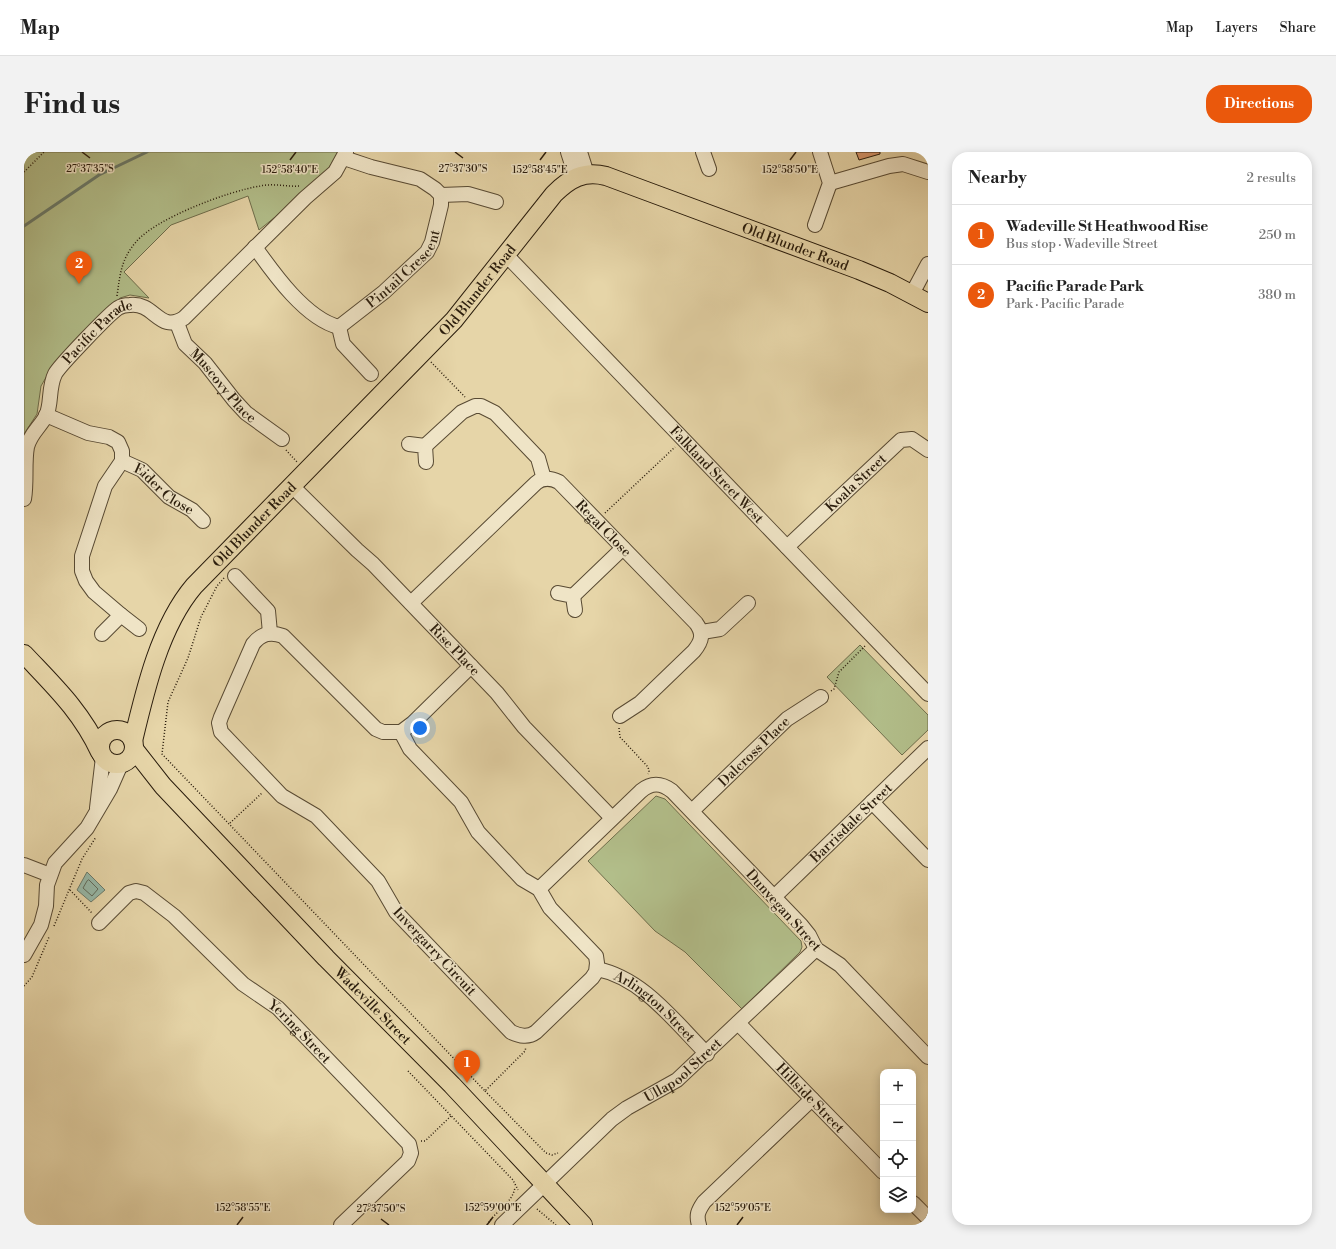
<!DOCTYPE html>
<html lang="en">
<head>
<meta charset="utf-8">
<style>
  :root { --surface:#fff; --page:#f2f2f2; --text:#222; --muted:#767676; --line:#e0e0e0; --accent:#ea580c }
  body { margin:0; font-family:"Libre Bodoni",serif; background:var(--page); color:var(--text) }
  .controls { position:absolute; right:12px; bottom:12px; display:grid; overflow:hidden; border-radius:8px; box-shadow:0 2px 10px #0003 }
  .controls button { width:36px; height:36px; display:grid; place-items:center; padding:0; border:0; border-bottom:1px solid var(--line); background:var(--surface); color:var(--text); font:20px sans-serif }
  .you { position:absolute; left:396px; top:576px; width:14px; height:14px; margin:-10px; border:3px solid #fff; border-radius:50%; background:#1a73e8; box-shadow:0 0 0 6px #1a73e833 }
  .badge { display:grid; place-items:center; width:26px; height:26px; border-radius:50%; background:var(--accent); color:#fff; font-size:13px; font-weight:700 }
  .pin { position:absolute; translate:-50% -33px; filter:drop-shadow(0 1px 2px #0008) }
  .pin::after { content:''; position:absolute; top:21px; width:14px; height:12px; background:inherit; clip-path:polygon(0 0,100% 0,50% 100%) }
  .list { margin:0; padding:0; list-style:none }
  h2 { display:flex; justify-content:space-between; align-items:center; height:52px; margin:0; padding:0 16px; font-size:17px }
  h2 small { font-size:13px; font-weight:400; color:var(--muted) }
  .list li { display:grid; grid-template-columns:26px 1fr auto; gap:12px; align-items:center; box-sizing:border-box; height:60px; padding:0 16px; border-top:1px solid var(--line) }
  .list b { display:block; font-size:15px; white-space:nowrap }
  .list p { margin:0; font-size:13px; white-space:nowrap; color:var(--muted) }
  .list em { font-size:13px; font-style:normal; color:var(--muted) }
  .icon { flex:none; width:22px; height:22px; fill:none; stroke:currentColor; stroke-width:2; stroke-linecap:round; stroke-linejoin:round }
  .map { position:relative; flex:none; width:904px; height:1073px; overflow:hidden; border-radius:16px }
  header { display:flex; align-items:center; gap:24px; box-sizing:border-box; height:56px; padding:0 20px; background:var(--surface); border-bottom:1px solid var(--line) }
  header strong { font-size:19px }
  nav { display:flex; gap:22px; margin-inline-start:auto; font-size:14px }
  .intro { display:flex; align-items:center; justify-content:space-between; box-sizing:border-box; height:96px; padding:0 24px }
  h1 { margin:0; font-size:28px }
  .button { padding:10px 18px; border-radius:16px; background:var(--accent); color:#fff; font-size:14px; font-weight:700 }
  main { display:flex; gap:24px; padding:0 24px }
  aside { flex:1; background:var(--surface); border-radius:16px; box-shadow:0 2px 10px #0003 }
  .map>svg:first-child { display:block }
  .green { fill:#b2be8a; stroke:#6e6d4b }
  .water { fill:#96b9a9; stroke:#6a7a6a }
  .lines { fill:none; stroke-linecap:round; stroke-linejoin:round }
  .shore { stroke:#606a5a; stroke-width:1 }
  .stream { stroke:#6a7a6a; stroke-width:3 }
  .building { fill:#d6956a; stroke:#291c0c }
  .minor-casing { stroke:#584a33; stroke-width:16 }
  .major-casing { stroke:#291c0c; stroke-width:20 }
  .path { stroke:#291c0c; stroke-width:1.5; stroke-dasharray:1 2; stroke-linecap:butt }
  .minor { stroke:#efe4c6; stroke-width:14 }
  .major { stroke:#e6d5a8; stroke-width:18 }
  .ticks { fill:none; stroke:#291c0c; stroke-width:1.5 }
  .labels { text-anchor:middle; stroke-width:3; stroke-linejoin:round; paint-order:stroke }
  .street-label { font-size:14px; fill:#291c0c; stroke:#efe4c6 }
  .ticks-label { font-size:10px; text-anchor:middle; fill:#291c0c; stroke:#efe4c6; stroke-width:3; stroke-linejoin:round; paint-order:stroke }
</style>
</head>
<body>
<header>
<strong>Map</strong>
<nav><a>Map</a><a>Layers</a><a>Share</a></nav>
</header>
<div class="intro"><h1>Find us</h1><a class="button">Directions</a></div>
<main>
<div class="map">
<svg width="904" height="1073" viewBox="0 0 904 1073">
  <rect width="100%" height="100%" fill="#e6d5a8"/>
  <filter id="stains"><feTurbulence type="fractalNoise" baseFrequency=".005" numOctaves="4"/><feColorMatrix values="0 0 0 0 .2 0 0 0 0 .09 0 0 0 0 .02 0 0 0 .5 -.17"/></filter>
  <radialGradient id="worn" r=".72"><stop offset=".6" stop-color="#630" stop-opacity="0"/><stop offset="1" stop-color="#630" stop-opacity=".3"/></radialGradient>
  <path class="green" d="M0,0H315L297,28L235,78L224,44L147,73L100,120L125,146L106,143L96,146L31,210L17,234L13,262L0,282Z
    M836,493L904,563V578L878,603L803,525Z
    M632,644L641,647L777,789L778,795L776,800L718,857L661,800L631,779L564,709Z"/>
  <path class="water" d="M63,720L81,738L67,750L53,738Z"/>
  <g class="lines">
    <path class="shore" d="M65,728L74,737L68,744L59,736L63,729Z"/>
    <path class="stream" d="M0,74L75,23L123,0"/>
  </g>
  <path class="building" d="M832,0H856V2L835,8Z"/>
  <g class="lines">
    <g class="minor-casing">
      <g id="minor">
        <path d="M544,0L552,25"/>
        <path d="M556,0L563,22"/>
        <path d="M679,0L685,17"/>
        <path d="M806,31L865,14L879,12L904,20"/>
        <path d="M417,43L444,42L472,50"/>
        <path d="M791,73L806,31L796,0"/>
        <path id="s1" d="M231,95C250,122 282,167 315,175L360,140L403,100L408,90L417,53V43L411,37L396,27L347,15L320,6"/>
        <path id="s2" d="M481,105L489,110L904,542"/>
        <path d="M888,142L904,112"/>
        <path id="s3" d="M153,171L161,192L181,211L210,248L222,261L258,287"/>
        <path d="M315,175L319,192L347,222"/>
        <path d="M22,263L64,281L85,285L94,290L98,299V309L81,334L58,404V419L62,429L70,440L97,463"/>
        <path d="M385,292L401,294L402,310"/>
        <path d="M401,294L438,260L451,254H457L471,261L514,306L520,327"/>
        <path id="s4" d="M98,309L118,318L145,345L168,358L179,369"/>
        <path id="s5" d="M268,334L333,398L349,412L473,541L500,575L588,666"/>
        <path id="s6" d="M0,347C3,330 0,311 3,295C6,282 16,275 22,264C28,252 24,236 31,222C35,214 86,161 94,156C97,154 103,153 106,153C131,150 135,182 160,166L281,46L311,20L322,0"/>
        <path id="s7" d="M763,395L877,288L888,287L904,298"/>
        <path d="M211,424L244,459L246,481"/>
        <path d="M534,441L549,444L551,458"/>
        <path d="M549,444L599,396"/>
        <path id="s8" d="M387,451L512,331C519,325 527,326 535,330L672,471C680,482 678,489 670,499L616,551L596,564"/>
        <path d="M678,480L696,477L724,451"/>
        <path d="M78,482L97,463L115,477"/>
        <path d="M377,580L389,571L447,514"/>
        <path d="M848,650L904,708"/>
        <path d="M73,656L79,605"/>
        <path id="s9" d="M668,659L763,567L797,545"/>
        <path d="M0,713L26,723"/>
        <path d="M515,737L526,756L572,804L573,811L572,820L568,826L512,880C504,886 496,884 487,880L372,760L354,729L292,664L258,644L197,580L195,571L197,565L229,492C237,482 246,479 259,484L352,577L359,580H377L386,597L437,650L454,680L498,727L515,737L617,639C628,630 637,631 648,639L777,773L785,783L792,797L816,813L904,905"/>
        <path id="s10" d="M750,745L904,596"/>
        <path id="s11" d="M75,771L105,741L112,739L120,741L150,764L219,832L254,856L385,992L387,1001L384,1009L317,1073"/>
        <path d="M0,803L17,773L22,754L23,733L31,711L63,676L86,637L97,612"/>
        <path id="s12" d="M573,817C619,826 651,870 683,902"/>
        <path id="s13" d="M714,871L859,1020"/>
        <path d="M889,1051L904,1066"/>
        <path id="s14" d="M478,1073L588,967L603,956L653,928L792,797"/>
        <path d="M675,1073C672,1063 674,1059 680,1050L788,947"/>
      </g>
    </g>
    <g class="major-casing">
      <g id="major">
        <path d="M0,502C30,534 57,559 76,600"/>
        <circle cx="93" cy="595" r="17"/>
        <path id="s15" d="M109,589C121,538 136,474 170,434L430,168L530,42C545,27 560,18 582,24L835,118L866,131L904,151"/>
        <path id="s16" d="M110,597L139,634L302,806L428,933L559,1073"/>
      </g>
    </g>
    <path class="path" d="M0,20L20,0
      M93,144C96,123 97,107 112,90C132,66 205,39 236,34C249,31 263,35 276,34
      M407,210L441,245
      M262,298L273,310
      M581,361L651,295
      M200,426L193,434L177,465L164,506L144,550L138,602L461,939L501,899L502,895
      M807,539L810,537L815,520L841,494
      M595,576L596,585L624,615L625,619L624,622
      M206,671L238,641
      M46,738L68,761
      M30,774L58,707L72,685
      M0,834L8,825L25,785
      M384,919L489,1028L494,1038
      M461,939L522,1001L528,1003L534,1001
      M397,989H401L427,964
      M513,1057L532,1073
      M463,1073C470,1060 489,1051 491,1035"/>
    <use href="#minor" class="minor"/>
    <use href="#major" class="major"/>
  </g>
  <path class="ticks" d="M58,0L66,6M431,0L439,6M266,8L272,0M516,8L522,0M766,8L772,0M357,1067L365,1073M213,1073L219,1065M463,1073L469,1065M713,1073L719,1065"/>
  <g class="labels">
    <g class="street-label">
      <text dy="5" stroke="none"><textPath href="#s15" startOffset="961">Old Blunder Road</textPath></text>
      <text dy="5" stroke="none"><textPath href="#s1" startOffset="206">Pintail Crescent</textPath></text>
      <text dy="5" stroke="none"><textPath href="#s15" startOffset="578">Old Blunder Road</textPath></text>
      <text dy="5" stroke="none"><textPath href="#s6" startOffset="193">Pacific Parade</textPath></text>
      <text dy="5" stroke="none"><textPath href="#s3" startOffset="79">Muscovy Place</textPath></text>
      <text dy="5" stroke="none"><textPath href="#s2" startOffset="304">Falkland Street West</textPath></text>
      <text dy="5" stroke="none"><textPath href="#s7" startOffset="94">Koala Street</textPath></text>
      <text dy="5" stroke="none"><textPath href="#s4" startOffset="51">Eider Close</textPath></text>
      <text dy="5" stroke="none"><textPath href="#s15" startOffset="254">Old Blunder Road</textPath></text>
      <text dy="5" stroke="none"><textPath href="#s8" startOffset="262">Regal Close</textPath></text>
      <text dy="5" stroke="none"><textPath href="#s5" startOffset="231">Rise Place</textPath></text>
      <text dy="5" stroke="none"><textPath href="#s9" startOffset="86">Dalcross Place</textPath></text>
      <text dy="5" stroke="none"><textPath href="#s10" startOffset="107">Barrisdale Street</textPath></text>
      <text transform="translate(760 758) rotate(48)" y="5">Dunvegan Street</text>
      <text transform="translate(411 799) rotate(47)" y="5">Invergarry Circuit</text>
      <text dy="5" stroke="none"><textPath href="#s16" startOffset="351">Wadeville Street</textPath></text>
      <text dy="5" stroke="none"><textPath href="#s12" startOffset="70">Arlington Street</textPath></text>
      <text dy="5" stroke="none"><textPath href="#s11" startOffset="267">Yering Street</textPath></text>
      <text dy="5" stroke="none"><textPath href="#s14" startOffset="239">Ullapool Street</textPath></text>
      <text dy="5" stroke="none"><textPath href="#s13" startOffset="104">Hillside Street</textPath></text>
    </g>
  </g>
  <g class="ticks-label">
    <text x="439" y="20">27°37'30"S</text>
    <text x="66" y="20">27°37'35"S</text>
    <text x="266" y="21">152°58'40"E</text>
    <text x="516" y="21">152°58'45"E</text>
    <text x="766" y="21">152°58'50"E</text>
    <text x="219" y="1059">152°58'55"E</text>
    <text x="469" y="1059">152°59'00"E</text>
    <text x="719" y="1059">152°59'05"E</text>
    <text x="357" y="1060">27°37'50"S</text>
  </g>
  <rect width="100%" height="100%" filter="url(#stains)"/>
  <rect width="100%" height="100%" fill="url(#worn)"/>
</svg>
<div class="controls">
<button>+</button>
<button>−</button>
<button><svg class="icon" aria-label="locate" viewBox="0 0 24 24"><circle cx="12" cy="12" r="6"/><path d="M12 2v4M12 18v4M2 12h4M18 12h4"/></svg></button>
<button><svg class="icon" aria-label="layers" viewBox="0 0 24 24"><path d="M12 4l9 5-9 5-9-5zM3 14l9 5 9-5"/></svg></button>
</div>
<div class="you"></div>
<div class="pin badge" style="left:443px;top:931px">1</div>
<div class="pin badge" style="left:55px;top:132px">2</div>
</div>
<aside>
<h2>Nearby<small>2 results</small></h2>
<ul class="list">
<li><span class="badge">1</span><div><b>Wadeville St Heathwood Rise</b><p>Bus stop · Wadeville Street</p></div><em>250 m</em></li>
<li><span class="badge">2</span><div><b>Pacific Parade Park</b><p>Park · Pacific Parade</p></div><em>380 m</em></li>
</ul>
</aside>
</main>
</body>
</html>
